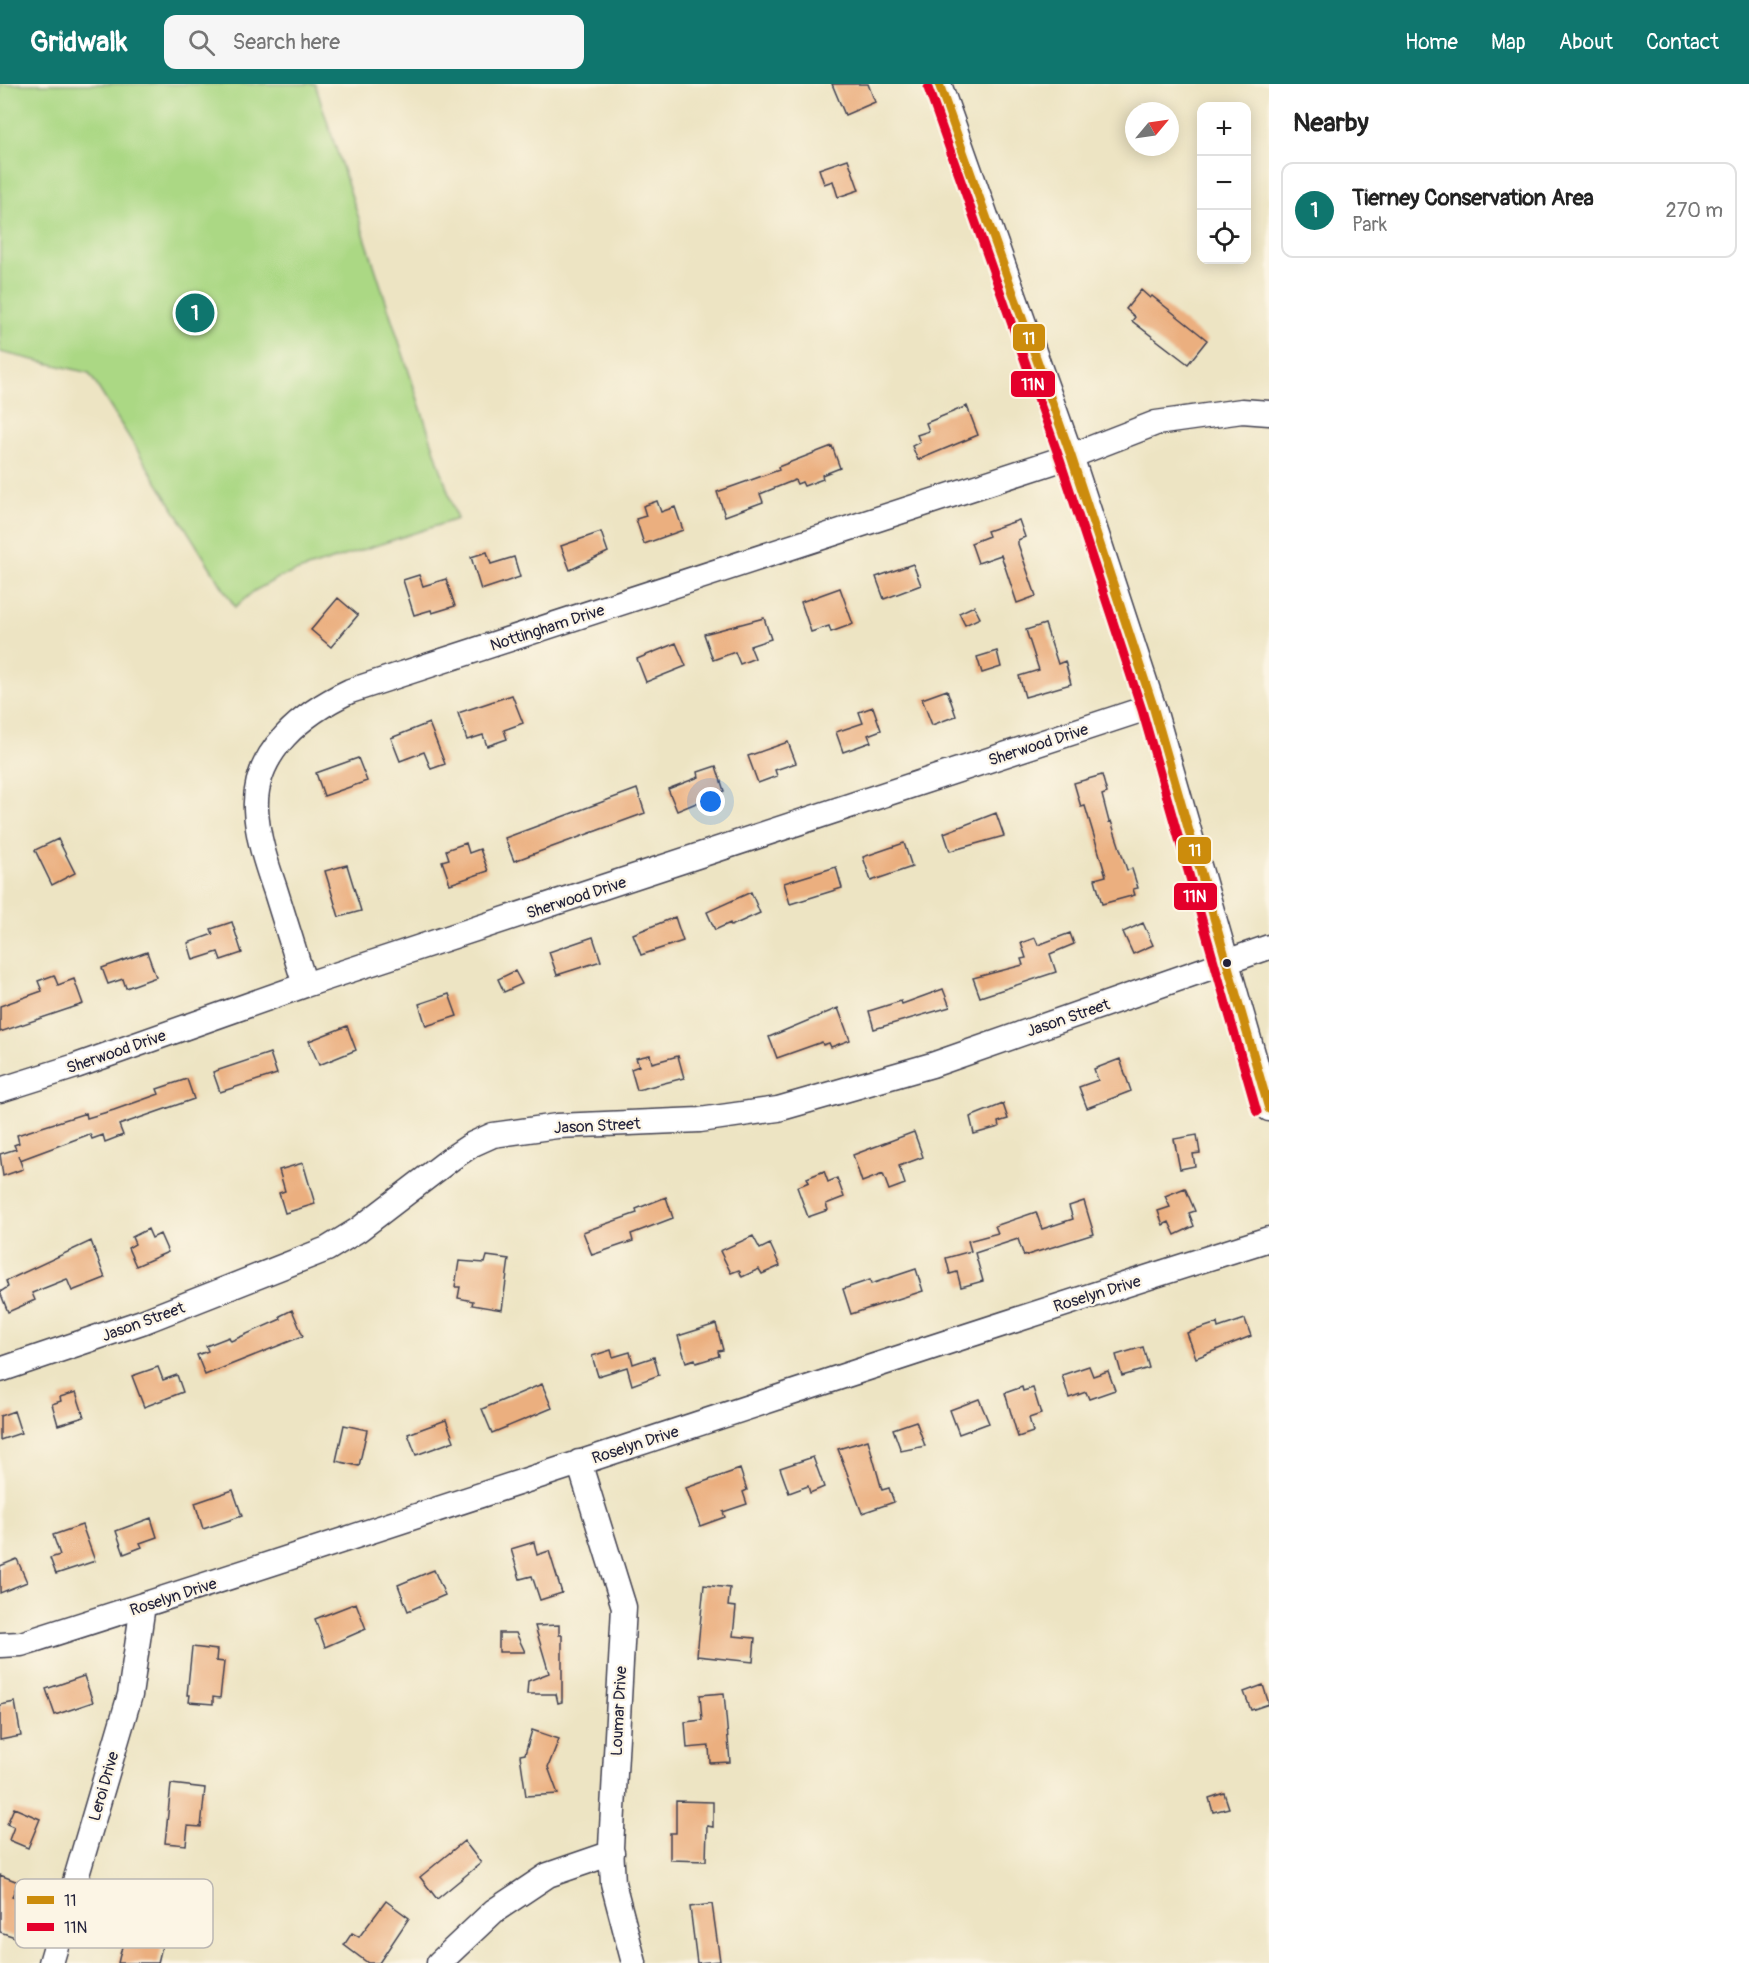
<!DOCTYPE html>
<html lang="en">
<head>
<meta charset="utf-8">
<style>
  :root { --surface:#fff; --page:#f6f6f6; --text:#222; --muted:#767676; --line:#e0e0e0; --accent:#0f766e }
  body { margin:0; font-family:Pangolin,sans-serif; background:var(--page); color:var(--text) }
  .controls { position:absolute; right:18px; top:18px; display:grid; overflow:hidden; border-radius:12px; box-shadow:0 3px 15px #0003 }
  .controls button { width:54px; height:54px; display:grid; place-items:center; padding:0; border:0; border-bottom:2px solid var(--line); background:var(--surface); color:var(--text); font:30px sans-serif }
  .compass { position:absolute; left:1125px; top:18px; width:54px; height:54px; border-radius:50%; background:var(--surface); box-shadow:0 3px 15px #0003; rotate:61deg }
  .you { position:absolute; left:711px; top:718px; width:21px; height:21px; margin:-15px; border:4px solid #fff; border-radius:50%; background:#1a73e8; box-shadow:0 0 0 9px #1a73e833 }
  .badge { display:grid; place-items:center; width:39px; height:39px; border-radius:50%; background:var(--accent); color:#fff; font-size:20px; font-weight:700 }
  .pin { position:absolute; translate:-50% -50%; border:3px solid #fff; box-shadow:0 2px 6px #0006 }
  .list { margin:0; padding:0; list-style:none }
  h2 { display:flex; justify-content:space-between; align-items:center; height:78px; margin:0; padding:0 24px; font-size:26px }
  h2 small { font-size:20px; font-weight:400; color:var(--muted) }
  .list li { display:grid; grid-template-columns:39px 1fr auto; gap:18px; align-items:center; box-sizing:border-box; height:96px; margin:0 12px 12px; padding:0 12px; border:2px solid var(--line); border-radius:12px }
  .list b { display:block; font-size:22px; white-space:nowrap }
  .list p { margin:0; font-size:20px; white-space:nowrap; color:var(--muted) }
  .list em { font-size:20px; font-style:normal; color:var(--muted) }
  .icon { flex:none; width:33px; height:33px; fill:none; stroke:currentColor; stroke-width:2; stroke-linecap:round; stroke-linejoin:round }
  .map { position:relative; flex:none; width:1269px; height:1879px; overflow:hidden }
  header { display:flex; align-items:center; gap:36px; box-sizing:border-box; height:84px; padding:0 30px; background:var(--accent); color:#fff }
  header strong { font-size:28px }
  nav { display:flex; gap:33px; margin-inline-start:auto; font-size:21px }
  .search { width:420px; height:54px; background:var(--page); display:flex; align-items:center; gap:15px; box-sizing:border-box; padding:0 21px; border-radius:12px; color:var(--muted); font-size:22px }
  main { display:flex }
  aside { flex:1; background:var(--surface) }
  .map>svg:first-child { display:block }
  .green { fill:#abd884; stroke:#667d60; stroke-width:1.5 }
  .building { fill:#ebaf7f }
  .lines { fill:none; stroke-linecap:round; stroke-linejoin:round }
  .minor-casing { stroke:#403f4f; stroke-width:27 }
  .minor { stroke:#fff; stroke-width:24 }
  .bus-1-casing { stroke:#fcf5e5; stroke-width:14 }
  .bus-2-casing { stroke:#fcf5e5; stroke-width:14 }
  .bus-1 { stroke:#cc8c0c; stroke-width:9 }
  .bus-2 { stroke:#e4002b; stroke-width:9 }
  .bus-dot { fill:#22223b; stroke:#fcf5e5; stroke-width:2 }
  .labels { text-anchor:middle; stroke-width:4.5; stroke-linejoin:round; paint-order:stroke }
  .street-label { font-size:16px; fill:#22223b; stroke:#fcf5e5 }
  .key { fill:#fcf5e5; stroke:#bbb6b2; stroke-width:1.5 }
  .key-label { font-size:16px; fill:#22223b }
  .line-badge { stroke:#fcf5e5; stroke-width:2 }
  .badge-label { font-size:16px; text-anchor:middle; font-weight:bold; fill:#fff }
</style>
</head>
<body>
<header>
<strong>Gridwalk</strong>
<div class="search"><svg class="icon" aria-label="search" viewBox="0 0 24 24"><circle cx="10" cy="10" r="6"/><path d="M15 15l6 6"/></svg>Search here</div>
<nav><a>Home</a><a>Map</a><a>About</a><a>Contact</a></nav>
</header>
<main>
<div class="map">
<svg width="1269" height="1879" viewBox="0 0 1269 1879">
  <rect width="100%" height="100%" fill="#fcf5e5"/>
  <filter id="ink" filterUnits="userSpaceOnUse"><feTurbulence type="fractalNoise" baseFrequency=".0167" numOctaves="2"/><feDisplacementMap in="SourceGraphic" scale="12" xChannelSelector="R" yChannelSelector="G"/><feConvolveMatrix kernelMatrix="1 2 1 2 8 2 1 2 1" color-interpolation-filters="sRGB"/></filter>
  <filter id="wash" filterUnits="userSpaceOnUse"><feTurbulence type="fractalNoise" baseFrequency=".008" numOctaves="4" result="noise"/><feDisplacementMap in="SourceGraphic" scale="24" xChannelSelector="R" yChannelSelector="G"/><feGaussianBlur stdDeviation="1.35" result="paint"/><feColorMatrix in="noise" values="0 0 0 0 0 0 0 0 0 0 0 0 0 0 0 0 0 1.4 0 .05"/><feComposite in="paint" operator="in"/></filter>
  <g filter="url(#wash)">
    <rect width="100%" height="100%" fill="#ede4c3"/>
    <path class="green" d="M0,0H315L457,435L280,493L254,507L235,523L89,289L0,268Z"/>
    <g id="blocks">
      <path class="building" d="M832,0H868L875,18L845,31Z
        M848,75L859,106L838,113L833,97L824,100L819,85Z
        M1141,206L1150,214L1152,212L1207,256L1188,280L1132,237L1135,233L1126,225Z
        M967,322L978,351L918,376L912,362L920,358L917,351L929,347L926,339Z
        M832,362L840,384L822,391L823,395L804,402L802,398L797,400L795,396L760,410L763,418L725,432L717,408L779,386L778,383Z
        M657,417L661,428L675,423L683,446L644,460L636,435L646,432L643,422Z
        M1019,436L1025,453L1018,456V460L1036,512L1017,519L1001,471L978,479L971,459L989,452L987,447Z
        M601,448L608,468L570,486L561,462Z
        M487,468L491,480L514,473L520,493L481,506L471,473Z
        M913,480L921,501L884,515L876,493Z
        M419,491L423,502L446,495L455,522L432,529L431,526L414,531L403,496Z
        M840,504L853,540L831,548L829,542L811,548L801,518Z
        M338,514L358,531L331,563L311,546Z
        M974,522L980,534L965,541L959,529Z
        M764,534L771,555L750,562L755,574L740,580L735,568L713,576L704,550Z
        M1045,540L1058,580L1065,577L1071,600L1025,613L1019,592L1039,586L1026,546Z
        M676,559L686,582L646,598L637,575Z
        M997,567L1001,583L982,589L977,573Z
        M947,606L956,632L932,641L922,615Z
        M512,611L523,639L504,646L507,655L487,662L483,651L467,656L458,629Z
        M873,623L881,646L868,651L871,658L843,668L836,648L863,639L859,628Z
        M429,639L445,680L431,685L424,668L400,677L391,654Z
        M788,658L796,679L775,686L777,692L758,699L748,672Z
        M358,674L367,697L324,712L316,689Z
        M716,682L724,707L700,714L701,717L677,727L668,705L699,693L698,688Z
        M1102,691L1107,709L1102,711L1109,738L1111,737L1127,786L1132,785L1138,804L1133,805L1135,811L1102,820L1095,795L1106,792L1085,722L1081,723L1074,699Z
        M637,705L645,729L514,777L505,754Z
        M996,729L1004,752L950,767L944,749Z
        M58,755L75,789L52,801L35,766Z
        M466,759L469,769L480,765L488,787L450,800L442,777L449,775L446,766Z
        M904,759L912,783L871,797L863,773Z
        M347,781L361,827L339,833L325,787Z
        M836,783L842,804L790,820L784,799Z
        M751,808L760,829L731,842L730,839L715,846L707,828Z
        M675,833L683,857L641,871L633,850Z
        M232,838L242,869L221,876L218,868L193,876L188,859L213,850L211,845Z
        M1143,839L1153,861L1133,870L1123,848Z
        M1070,849L1074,860L1050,870L1056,888L980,913L973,894L1023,881L1021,875L1026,874L1021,859L1035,854L1038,861Z
        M593,853L601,877L557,891L549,868Z
        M147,868L156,893L126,904L123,895L108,900L102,884Z
        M515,887L522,900L504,908L498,895Z
        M54,891L58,901L74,895L83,920L0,948V922L42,907L38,897Z
        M943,905L950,923L874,945L869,927L901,917L902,920Z
        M449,910L457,932L426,942L419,920Z
        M838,924L850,956L831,963L829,959L823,961L822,958L777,974L769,953Z
        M347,942L356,966L319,981L309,957Z
        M270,969L277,990L220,1008L213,988Z
        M650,971L652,979L678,972L684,994L637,1006L631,985L639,982L636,974Z
        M1120,975L1131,1007L1087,1024L1079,1003L1098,996L1094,985Z
        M187,995L194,1015L119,1041L123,1051L105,1058L103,1051L92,1055L90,1050L20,1076L18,1071L23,1085L3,1092L0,1070L16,1065L14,1061L19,1059L17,1051L86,1029L87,1034L114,1026L159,1010L157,1005Z
        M1003,1020L1008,1035L998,1038L999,1043L974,1050L970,1033Z
        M914,1048L923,1073L899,1082L905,1100L889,1106L883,1090L862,1098L853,1071Z
        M1197,1051L1200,1069L1193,1070L1195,1082L1180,1085L1174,1055Z
        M303,1079L315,1120L285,1129L279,1109L285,1107L279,1086Z
        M824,1087L828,1098L837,1094L844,1113L826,1120L828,1126L808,1133L797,1103L809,1098L807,1094Z
        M1185,1104L1195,1127L1189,1129L1194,1142L1175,1151L1169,1138L1163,1141L1158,1127L1170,1123L1165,1112Z
        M666,1113L673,1134L631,1150L633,1157L592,1171L583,1148L637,1129L636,1125Z
        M1084,1117L1094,1150L1024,1172L1018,1155L975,1169L983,1197L961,1203L957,1188L950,1190L946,1174L971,1167L968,1157L998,1149L995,1142L1036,1128L1042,1145L1073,1135L1069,1122Z
        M148,1145L152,1154L160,1150L168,1168L136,1182L128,1164L135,1160L132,1153Z
        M753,1152L760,1165L770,1160L780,1182L762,1190L759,1185L742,1193L739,1186L731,1189L720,1167Z
        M91,1157L105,1194L72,1207L67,1195L32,1209L35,1216L8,1228L0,1208L8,1203L6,1197Z
        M487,1172L509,1175L502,1226L472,1221L473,1217L458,1214L460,1203H455L459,1177L485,1179Z
        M916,1185L923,1207L851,1230L843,1205L870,1196L871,1200Z
        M292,1226L303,1252L205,1291L197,1271L208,1267L206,1262L229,1253L231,1257L281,1235L280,1232Z
        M1245,1235L1251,1252L1196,1274L1187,1249L1217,1239L1218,1244Z
        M716,1240L723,1266L718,1267L719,1272L696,1279L695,1275L686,1278L678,1252Z
        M1143,1263L1149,1284L1122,1292L1116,1271Z
        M611,1266L613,1273L630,1268L633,1280L654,1273L659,1291L632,1301L627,1283L598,1292L592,1272Z
        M1089,1282L1093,1292L1108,1287L1115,1306L1089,1315L1086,1308L1069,1314L1062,1291Z
        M158,1283L163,1296L177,1291L183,1308L144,1323L132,1292Z
        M542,1300L552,1324L492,1349L482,1325Z
        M1022,1303L1023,1307L1033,1304L1041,1330L1029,1334L1033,1348L1018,1353L1005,1309Z
        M76,1308L84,1333L58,1341L52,1320L61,1317L60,1313Z
        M979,1315L989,1339L959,1350L950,1326Z
        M14,1327L21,1349L0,1356V1332Z
        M446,1336L454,1357L416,1371L408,1350Z
        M916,1337L925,1362L901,1367L893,1345Z
        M344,1341L367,1346L359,1382L336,1377Z
        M868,1356L882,1406L889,1404L894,1418L862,1429L838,1365Z
        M813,1373L824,1403L810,1409L808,1402L789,1409L780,1384Z
        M740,1385L747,1406L743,1408L747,1420L723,1428L725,1433L700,1442L686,1404Z
        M233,1406L242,1432L203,1445L195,1419Z
        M151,1434L157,1453L140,1459L142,1463L124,1470L116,1447Z
        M82,1441L95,1477L56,1490L50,1474L60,1471L53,1451Z
        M534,1458L537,1471L549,1467L562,1509L540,1516L532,1492L520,1495L511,1465Z
        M17,1475L27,1498L0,1509V1482Z
        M434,1486L445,1511L408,1527L398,1501Z
        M704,1501L730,1504L728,1522L736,1523L733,1552L755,1554L753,1578L697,1572Z
        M356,1519L366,1545L325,1563L315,1535Z
        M559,1541V1551H562V1618L558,1619L556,1610H527L528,1597L549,1589L535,1542Z
        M499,1549H516L525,1568H499Z
        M192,1563L217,1566L216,1577L224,1578L220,1614L213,1613V1620L189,1618L190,1611H187Z
        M84,1592L93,1618L55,1631L46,1605Z
        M1263,1601L1269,1620L1251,1626L1244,1608Z
        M724,1609L730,1678L710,1679L709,1662L687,1664L685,1638L702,1636L700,1611Z
        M15,1618L21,1652L0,1656V1621Z
        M532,1646L559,1655L548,1683L558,1710L526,1712L520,1671L525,1670Z
        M171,1700L205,1704L201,1743L188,1742L186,1761L165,1759Z
        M1224,1709L1229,1724L1213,1728L1209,1714Z
        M676,1717L713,1718V1743L707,1742L706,1777L670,1776V1749H676Z
        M14,1724L40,1735L28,1764L9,1756L14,1743L7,1740Z
        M464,1757L481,1779L437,1815L420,1793Z
        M0,1791L18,1798L12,1813L31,1819L18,1854L0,1848Z
        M151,1806L170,1813L168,1818L173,1819L157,1861L162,1862L158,1879H118L124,1854L135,1828L142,1830Z
        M386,1817L409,1834L379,1879H368L344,1861L352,1849L359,1853Z
        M712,1820L720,1877L697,1879L690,1823Z"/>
    </g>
  </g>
  <g filter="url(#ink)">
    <use href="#blocks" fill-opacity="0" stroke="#403f4f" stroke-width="1.5"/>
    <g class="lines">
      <g class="minor-casing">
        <path id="minor" d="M939,0L1071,372L1153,622L1269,1025
          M305,901C295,869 285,837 275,805C266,779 257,752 256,725C253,667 305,628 350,607L1071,372L1156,339L1242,327L1269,329
          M0,1006L76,982L305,901L1153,622
          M0,1286L142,1238L327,1165L358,1146L452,1074L473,1060L493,1051L557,1042L700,1036L778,1025L932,981L1269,863
          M579,1378L624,1523L611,1763L613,1799L634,1879
          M0,1561L21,1560C438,1428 852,1286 1269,1155
          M51,1879L130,1611L143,1521
          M439,1879L494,1827L548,1791L612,1769"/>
      </g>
      <use href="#minor" class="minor"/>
      <g class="bus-1-casing">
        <path id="bus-1" d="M939,0L1071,372L1153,622L1269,1025"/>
      </g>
      <g class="bus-2-casing">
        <path id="bus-2" d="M928,4L1060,376L1142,626L1257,1028"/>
      </g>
      <use href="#bus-1" class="bus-1"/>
      <use href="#bus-2" class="bus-2"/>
    </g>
  </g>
  <circle class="bus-dot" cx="1227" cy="879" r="5"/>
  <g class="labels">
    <g class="street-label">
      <text transform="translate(547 543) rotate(-18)" y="6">Nottingham Drive</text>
      <text transform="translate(1038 660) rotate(-18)" y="6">Sherwood Drive</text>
      <text transform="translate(576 813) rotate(-18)" y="6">Sherwood Drive</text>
      <text transform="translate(1068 933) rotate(-19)" y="6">Jason Street</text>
      <text transform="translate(116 967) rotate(-19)" y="6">Sherwood Drive</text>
      <text transform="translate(597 1041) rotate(-3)" y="6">Jason Street</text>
      <text transform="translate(1097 1209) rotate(-17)" y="6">Roselyn Drive</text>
      <text transform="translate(143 1237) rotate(-20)" y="6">Jason Street</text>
      <text transform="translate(635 1360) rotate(-18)" y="6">Roselyn Drive</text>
      <text transform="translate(173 1512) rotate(-18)" y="6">Roselyn Drive</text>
      <text transform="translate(618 1627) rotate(-87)" y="6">Loumar Drive</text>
      <text transform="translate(103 1702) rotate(-74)" y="6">Leroi Drive</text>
    </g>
  </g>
  <rect x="15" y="1795" width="198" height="69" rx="9" class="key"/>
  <rect x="27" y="1812" width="27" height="8" fill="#cc8c0c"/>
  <rect x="27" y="1839" width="27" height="8" fill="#e4002b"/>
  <g class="key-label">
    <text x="64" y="1822">11</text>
    <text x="64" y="1849">11N</text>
  </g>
  <g class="line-badge">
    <rect x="1012" y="239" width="34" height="29" rx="6" fill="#cc8c0c"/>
    <rect x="1010" y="286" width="46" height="28" rx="6" fill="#e4002b"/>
    <rect x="1177" y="752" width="35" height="29" rx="6" fill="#cc8c0c"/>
    <rect x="1173" y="798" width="45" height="29" rx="6" fill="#e4002b"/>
  </g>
  <g class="badge-label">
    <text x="1029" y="260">11</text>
    <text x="1033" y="306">11N</text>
    <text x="1195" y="772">11</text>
    <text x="1195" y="818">11N</text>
  </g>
</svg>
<div class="controls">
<button>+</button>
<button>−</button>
<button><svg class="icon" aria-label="locate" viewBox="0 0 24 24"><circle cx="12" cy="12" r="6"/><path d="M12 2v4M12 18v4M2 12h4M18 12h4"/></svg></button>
</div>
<svg class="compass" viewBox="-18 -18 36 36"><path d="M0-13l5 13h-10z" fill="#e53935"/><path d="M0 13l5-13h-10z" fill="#767676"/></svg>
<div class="you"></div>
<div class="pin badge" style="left:195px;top:229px">1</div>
</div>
<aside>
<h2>Nearby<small></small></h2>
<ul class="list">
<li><span class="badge">1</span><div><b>Tierney Conservation Area</b><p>Park</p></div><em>270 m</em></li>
</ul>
</aside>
</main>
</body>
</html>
